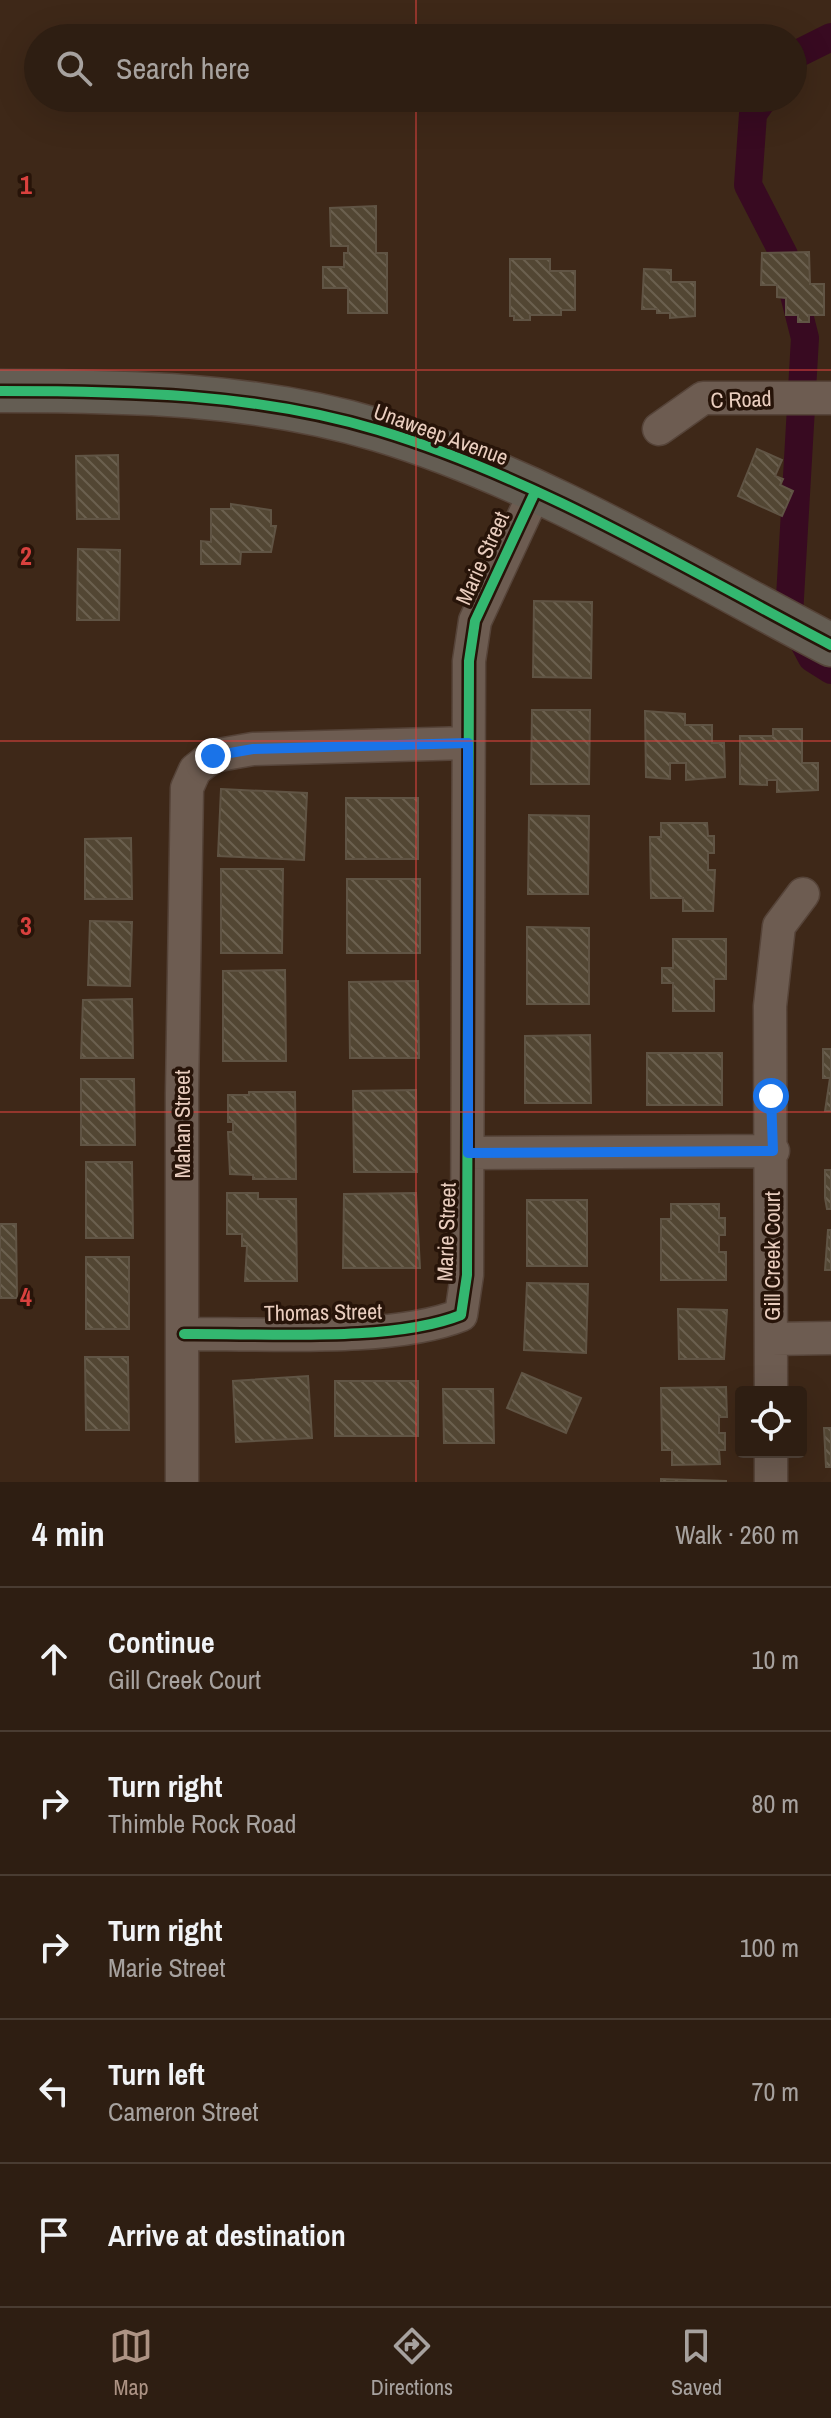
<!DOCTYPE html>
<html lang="en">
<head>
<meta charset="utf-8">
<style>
  :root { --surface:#2e1e12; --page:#3a2b20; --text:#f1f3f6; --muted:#a7a29f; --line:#493c32; --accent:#ad9384 }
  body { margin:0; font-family:"Archivo Narrow",sans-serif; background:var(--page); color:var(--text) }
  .controls { position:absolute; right:24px; bottom:24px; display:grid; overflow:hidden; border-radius:8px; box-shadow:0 8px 32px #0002 }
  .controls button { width:72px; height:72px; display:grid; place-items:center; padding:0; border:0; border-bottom:2px solid var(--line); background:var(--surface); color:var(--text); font:40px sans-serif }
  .stop { position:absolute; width:24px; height:24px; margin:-18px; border:6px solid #1a73e8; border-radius:50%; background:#fff }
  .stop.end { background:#1a73e8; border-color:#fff; box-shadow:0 2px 8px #0008 }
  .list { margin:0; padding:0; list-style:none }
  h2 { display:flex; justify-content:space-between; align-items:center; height:104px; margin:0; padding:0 32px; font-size:34px }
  h2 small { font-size:26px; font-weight:400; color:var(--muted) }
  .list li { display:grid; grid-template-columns:52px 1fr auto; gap:24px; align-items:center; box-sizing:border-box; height:144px; padding:0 32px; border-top:2px solid var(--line) }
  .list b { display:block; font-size:30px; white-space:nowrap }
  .list p { margin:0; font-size:26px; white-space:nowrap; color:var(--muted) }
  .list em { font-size:26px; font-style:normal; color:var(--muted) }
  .icon { flex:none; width:44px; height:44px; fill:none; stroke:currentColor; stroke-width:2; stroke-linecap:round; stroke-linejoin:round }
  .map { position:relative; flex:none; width:831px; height:1482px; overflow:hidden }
  .search { position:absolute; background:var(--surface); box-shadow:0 8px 32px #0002; left:24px; right:24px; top:24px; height:88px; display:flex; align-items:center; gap:20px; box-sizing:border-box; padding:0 28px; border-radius:44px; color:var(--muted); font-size:30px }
  .sheet { height:824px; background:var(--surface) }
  nav { display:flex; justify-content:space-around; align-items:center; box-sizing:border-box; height:112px; border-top:2px solid var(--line); background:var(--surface); font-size:22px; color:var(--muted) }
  nav a { display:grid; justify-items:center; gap:4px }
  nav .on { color:var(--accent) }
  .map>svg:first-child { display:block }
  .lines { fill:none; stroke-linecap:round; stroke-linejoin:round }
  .canal { stroke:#380a21; stroke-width:28 }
  .building { fill:url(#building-back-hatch); stroke:#605444; stroke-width:2 }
  .minor-casing { stroke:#564439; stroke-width:35 }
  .major-casing { stroke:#564439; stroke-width:45 }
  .minor { stroke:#6d5c51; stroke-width:32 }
  .major { stroke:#645d53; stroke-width:42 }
  .cycleway-casing { stroke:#271409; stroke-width:15 }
  .cycleway { stroke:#33b770; stroke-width:10 }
  .route { stroke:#1a73e8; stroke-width:10 }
  .grid { fill:none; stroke:#d9413e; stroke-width:2; stroke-opacity:0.55 }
  .labels { text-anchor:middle; stroke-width:7; stroke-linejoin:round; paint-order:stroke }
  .street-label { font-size:22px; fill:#e9cdbe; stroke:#271409 }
  .grid-label { font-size:26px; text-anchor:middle; font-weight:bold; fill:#d9413e; stroke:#271409; stroke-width:7; stroke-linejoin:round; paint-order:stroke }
</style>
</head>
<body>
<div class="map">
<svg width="831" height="1482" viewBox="0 0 831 1482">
  <defs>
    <pattern id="building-back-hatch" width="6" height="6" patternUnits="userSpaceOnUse" patternTransform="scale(2)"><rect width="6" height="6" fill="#524633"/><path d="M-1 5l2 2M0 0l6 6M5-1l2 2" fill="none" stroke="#6b604f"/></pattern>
  </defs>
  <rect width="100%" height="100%" fill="#3e2818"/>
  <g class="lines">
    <path class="canal" d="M793,56L831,37
      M764,98L753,114L748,185L784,255L805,338L789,615L812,658L831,670"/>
  </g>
  <path class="building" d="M376,206V253H387V313H348V288H323V267H344V253H348V246H331L330,208Z
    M809,252L810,284H824V315H809V322H798V315H786V298L777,297V285H761L762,253Z
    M510,259H550V271H575V310H561V315H530V320H514V316H510Z
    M644,269L671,270V282H695V316L670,318V313H657V309H642Z
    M757,449L782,460L775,476L783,479L780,485L793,491L782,516L738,496Z
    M118,455L119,519H77L76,456Z
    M231,504L271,510V526H276L271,552H241L240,564H201V541L211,542V509H231Z
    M78,549L120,550L119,620H77Z
    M534,601L592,602L591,678L533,677Z
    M532,710H590L589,784H531Z
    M645,711L685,714V725H712V743H724L725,777L686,780V763H670V779L646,777Z
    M773,729H802V763H818V790L777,792V780H767V785L740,784V736H773Z
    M221,789L307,793L304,860L218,856Z
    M346,798H418V859H346Z
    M529,815L589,816L588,894H528Z
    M661,823H707L708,836H714V853H708V870H715L713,911H683V898H651L650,837H661Z
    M131,838L132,899H85V839Z
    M221,869H283L282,953H221Z
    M347,879H420V953H347Z
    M90,921L132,922L130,986L88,985Z
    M527,927L589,928V1004H527Z
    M673,939H726V979H714V1011H673V983H662V968H673Z
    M285,970L286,1061H223V971Z
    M418,981L419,1058H350L349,982Z
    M132,999L133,1058H81L83,1000Z
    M590,1035L591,1103H525V1036Z
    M823,1049H831V1111H825L830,1078H823Z
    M647,1053H722V1105H647Z
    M81,1079H134L135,1145H81Z
    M416,1090L417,1172H354L353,1091Z
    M249,1092H295L296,1179H253V1175L230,1174L228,1132H233V1122H228V1095H249Z
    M86,1162H132L133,1238H86Z
    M825,1170H831V1209H827L825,1198Z
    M227,1193H258V1199H296L297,1281H245L247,1246H242V1234H227Z
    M416,1193L420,1268H343L344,1194Z
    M527,1200H587V1266H527Z
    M671,1204H719V1218H725V1235H719V1252H726V1280H661V1219H671Z
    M0,1224H16L17,1298H0Z
    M828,1230H831V1270H825Z
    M86,1257H129V1329H86Z
    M527,1283L588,1284L586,1353L524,1350Z
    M678,1309L727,1310L724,1359H679Z
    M85,1357H128L129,1430H86Z
    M522,1373L581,1398L566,1433L507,1408Z
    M308,1376L312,1438L236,1442L233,1381Z
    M335,1381H418V1436H335Z
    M726,1387L727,1417H719V1433H725V1450H719L720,1464L672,1465V1450H662L661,1388Z
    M443,1389H493L494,1443H444Z
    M824,1428H831V1467H826Z
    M661,1479L726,1481V1482H661Z"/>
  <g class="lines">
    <g class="minor-casing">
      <path id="minor" d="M659,429L703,398H831
        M468,1153L773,1151
        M184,1334C262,1333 391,1343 461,1315L467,1275L469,661L475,621L535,492
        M772,1339L831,1338
        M771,1392L770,1006L779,926L803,894
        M182,1480V1093L187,788L195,770L213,756L253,749L468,743
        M771,1482V1452"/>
    </g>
    <g class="major-casing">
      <path id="major" d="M0,391C127,391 255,393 378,430C537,478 684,568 831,645"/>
    </g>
    <use href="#minor" class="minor"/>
    <use href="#major" class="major"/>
    <g class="cycleway-casing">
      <path id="cycleway" d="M0,391C127,391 255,393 378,430C537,478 684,568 831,645
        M184,1334C262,1333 391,1343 461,1315L467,1275L469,661L475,621L535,492"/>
    </g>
    <use href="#cycleway" class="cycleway"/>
  </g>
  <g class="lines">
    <path class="route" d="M213,756L253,749L468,743V1153L773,1151L771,1096"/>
  </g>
  <path class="grid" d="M416,0V38M416,98V1482M0,370H831M0,741H831M0,1112H831"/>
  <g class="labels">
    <g class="street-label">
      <text transform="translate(741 399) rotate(-2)" y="8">C Road</text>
      <text transform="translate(441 434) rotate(20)" y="8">Unaweep Avenue</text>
      <text transform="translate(482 558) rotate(-66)" y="8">Marie Street</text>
      <text transform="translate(182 1124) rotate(-90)" y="8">Mahan Street</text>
      <text transform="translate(446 1232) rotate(-88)" y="8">Marie Street</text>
      <text transform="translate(772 1256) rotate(-90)" y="8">Gill Creek Court</text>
      <text transform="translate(323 1312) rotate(-1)" y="8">Thomas Street</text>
    </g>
  </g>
  <g class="grid-label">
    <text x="26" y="194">1</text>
    <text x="26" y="565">2</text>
    <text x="26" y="935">3</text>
    <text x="26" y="1306">4</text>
  </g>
</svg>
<div class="controls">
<button><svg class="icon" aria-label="locate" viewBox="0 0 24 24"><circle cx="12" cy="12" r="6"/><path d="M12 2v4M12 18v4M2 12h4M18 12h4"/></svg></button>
</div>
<div class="stop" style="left:771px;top:1096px"></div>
<div class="stop end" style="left:213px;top:756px"></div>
<div class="search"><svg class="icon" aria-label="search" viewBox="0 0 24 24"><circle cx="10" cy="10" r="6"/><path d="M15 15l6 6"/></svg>Search here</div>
</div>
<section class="sheet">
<h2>4 min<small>Walk · 260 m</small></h2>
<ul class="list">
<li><svg class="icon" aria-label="ahead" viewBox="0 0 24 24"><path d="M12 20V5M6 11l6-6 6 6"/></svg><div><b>Continue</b><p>Gill Creek Court</p></div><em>10 m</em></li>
<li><svg class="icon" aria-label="right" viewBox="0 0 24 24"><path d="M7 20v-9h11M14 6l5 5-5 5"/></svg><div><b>Turn right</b><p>Thimble Rock Road</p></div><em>80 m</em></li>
<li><svg class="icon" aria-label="right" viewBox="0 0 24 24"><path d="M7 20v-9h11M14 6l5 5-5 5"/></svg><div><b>Turn right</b><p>Marie Street</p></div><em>100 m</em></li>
<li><svg class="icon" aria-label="left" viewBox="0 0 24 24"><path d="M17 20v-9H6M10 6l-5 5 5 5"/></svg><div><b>Turn left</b><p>Cameron Street</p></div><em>70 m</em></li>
<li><svg class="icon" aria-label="arrive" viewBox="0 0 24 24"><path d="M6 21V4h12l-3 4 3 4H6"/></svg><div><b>Arrive at destination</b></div></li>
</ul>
</section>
<nav>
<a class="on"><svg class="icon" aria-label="map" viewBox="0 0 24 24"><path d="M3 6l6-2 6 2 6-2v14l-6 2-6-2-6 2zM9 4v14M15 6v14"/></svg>Map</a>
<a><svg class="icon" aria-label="directions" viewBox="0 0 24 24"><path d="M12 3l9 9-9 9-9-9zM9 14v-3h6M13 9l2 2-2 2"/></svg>Directions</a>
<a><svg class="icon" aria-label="saved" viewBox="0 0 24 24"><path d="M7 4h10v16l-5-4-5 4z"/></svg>Saved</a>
</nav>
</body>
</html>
